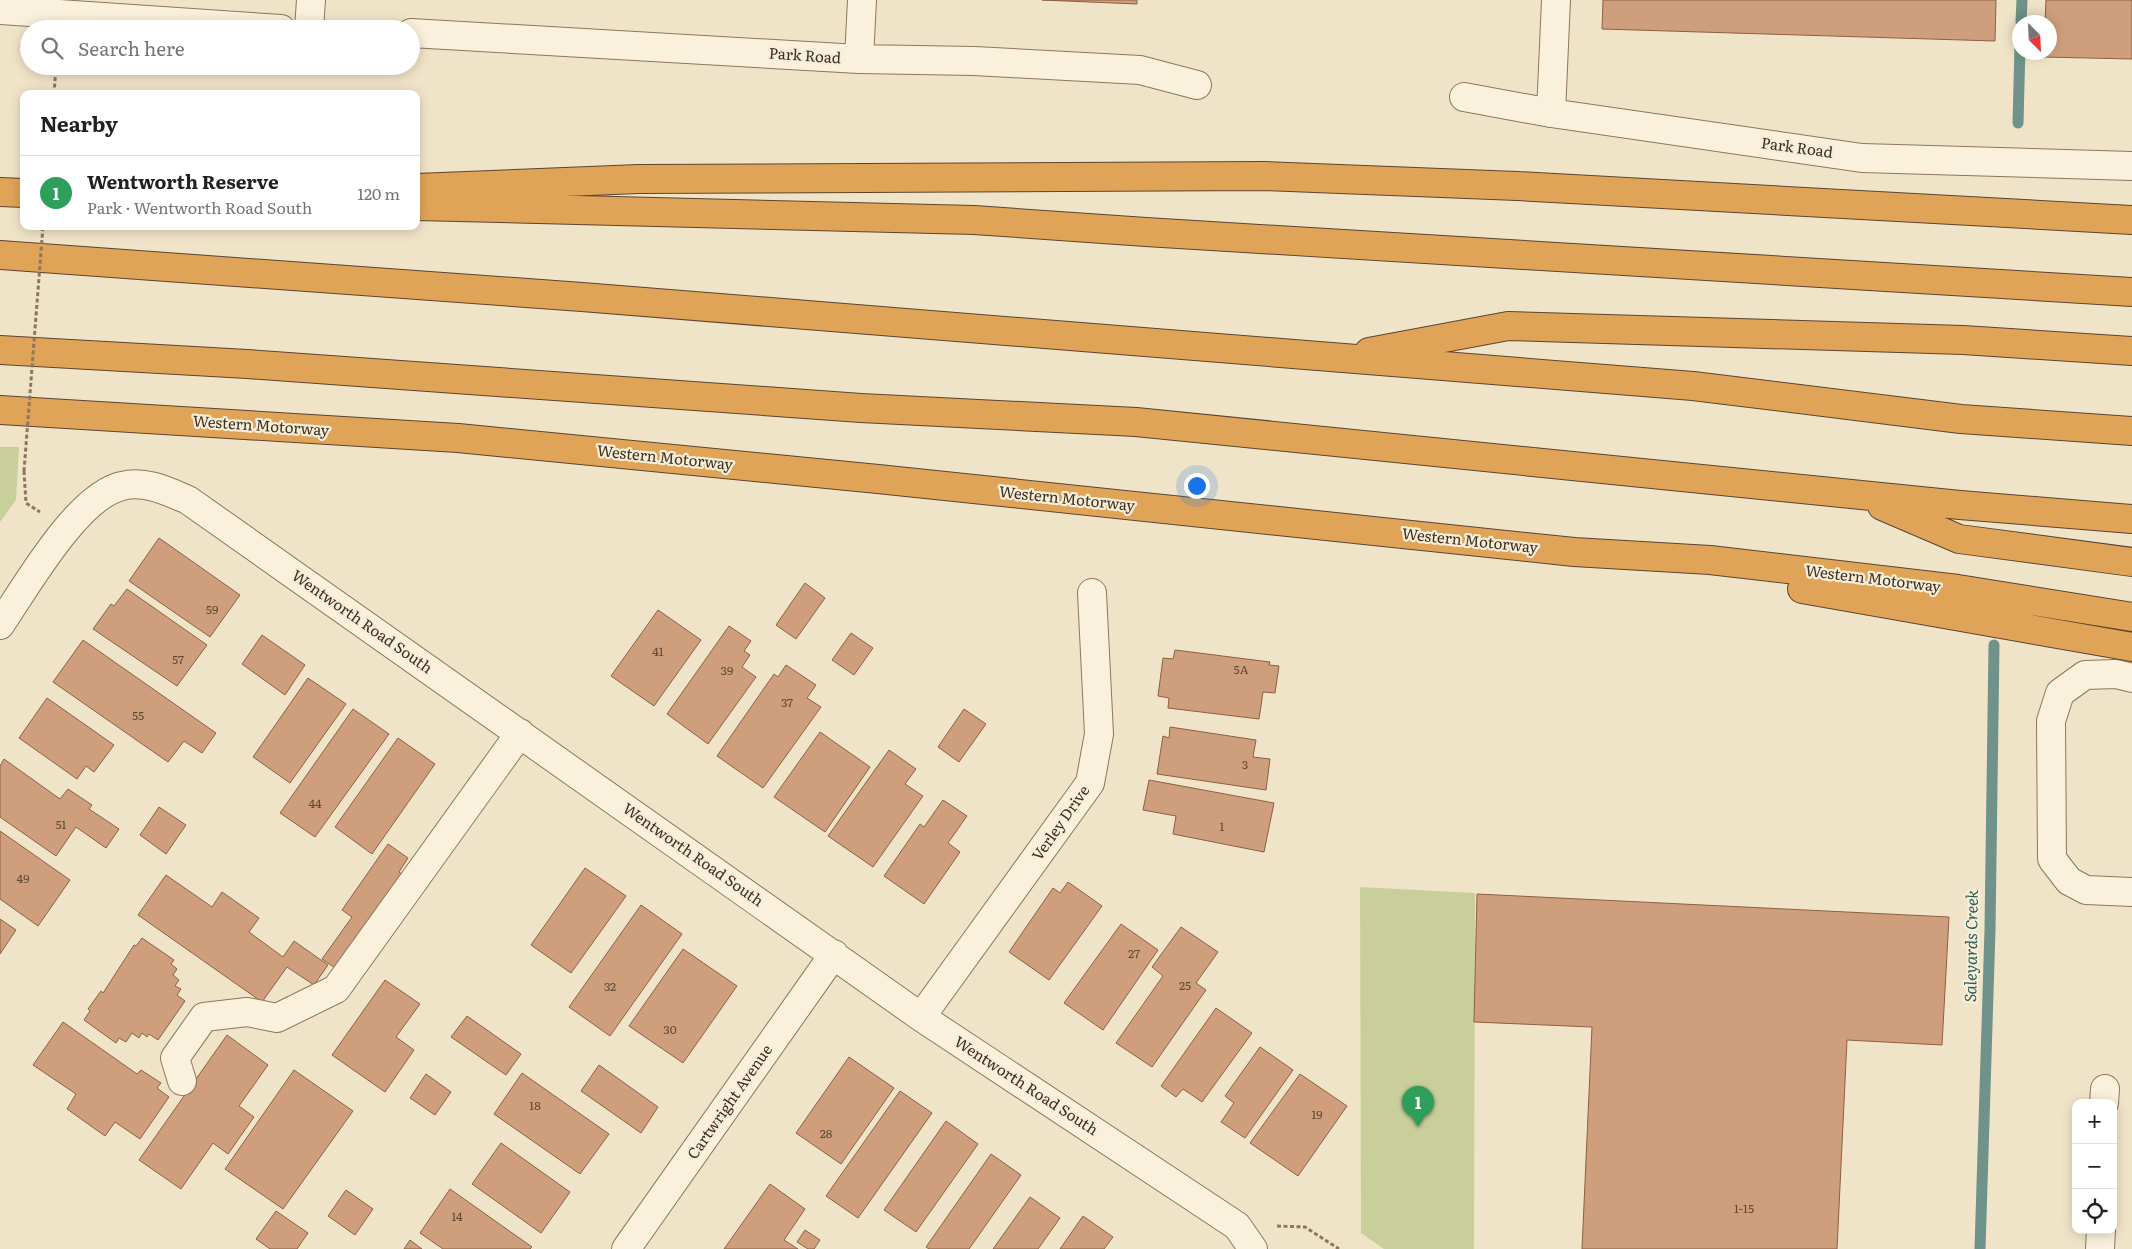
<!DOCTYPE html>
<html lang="en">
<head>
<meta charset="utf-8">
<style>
  :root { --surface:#fff; --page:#f2f2f2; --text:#202124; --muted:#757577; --line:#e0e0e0; --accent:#7c3aed }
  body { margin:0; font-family:Literata,serif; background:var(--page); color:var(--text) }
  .controls { position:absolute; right:15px; bottom:15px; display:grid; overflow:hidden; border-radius:10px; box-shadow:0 2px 12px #0003 }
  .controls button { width:45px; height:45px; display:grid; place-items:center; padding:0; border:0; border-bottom:1px solid var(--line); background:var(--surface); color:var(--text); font:25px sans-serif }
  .compass { position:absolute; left:2012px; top:15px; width:45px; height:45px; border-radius:50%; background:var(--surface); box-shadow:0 2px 12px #0003; rotate:156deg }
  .you { position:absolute; left:1196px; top:485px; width:18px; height:18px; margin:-12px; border:4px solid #fff; border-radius:50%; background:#1a73e8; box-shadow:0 0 0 8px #1a73e833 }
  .badge { display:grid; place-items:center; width:32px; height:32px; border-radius:50%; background:var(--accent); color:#fff; font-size:16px; font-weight:700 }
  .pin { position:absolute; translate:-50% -41px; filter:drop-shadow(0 1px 2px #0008) }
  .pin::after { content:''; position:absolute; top:26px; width:18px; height:15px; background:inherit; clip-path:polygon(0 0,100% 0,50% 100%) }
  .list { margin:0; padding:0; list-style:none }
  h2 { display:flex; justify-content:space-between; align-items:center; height:65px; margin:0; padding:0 20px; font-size:21px }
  h2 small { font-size:16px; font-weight:400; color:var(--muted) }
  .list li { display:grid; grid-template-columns:32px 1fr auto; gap:15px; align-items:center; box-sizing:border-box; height:75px; padding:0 20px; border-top:1px solid var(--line) }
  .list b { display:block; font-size:19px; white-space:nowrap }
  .list p { margin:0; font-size:16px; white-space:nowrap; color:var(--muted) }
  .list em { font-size:16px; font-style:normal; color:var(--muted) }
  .icon { flex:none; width:28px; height:28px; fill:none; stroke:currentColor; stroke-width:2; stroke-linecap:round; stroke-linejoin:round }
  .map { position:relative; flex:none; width:2132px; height:1249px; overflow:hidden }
  .search { position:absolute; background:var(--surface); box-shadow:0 2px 12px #0003; left:20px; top:20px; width:400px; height:55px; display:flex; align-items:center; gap:12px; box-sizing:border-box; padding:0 18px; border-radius:28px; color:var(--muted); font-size:19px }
  .panel { position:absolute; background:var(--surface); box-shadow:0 2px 12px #0003; left:20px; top:90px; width:400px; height:140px; border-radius:10px }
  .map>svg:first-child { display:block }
  .green { fill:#c9cf9b }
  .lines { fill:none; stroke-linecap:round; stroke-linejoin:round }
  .stream { stroke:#6f938a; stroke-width:11 }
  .building { fill:#cf9f7d; stroke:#8d5f41 }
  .minor-casing { stroke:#8d765c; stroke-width:30 }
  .highway-casing { stroke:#5b4430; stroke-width:30 }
  .path { stroke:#8d765c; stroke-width:3; stroke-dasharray:4 2.5; stroke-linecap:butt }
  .minor { stroke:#faf1dc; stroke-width:28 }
  .highway { stroke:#e0a458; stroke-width:28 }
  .path-bridge { stroke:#8d765c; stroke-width:3; stroke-dasharray:4 2.5; stroke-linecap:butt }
  .labels { text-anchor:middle; stroke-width:4.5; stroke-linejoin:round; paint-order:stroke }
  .number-label { font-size:12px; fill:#624a37 }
  .street-label { font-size:15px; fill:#3d2e20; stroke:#f7eed8 }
  .water-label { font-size:16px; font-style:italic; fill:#2f5d5a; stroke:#f7eed8 }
</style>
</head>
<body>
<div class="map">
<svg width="2132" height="1249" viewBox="0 0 2132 1249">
  <rect width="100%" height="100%" fill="#f0e4c8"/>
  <path class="green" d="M0,447H19L16,500L0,522Z
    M1360,887L1475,893L1474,1249H1384L1361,1233Z"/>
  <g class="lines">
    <path class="stream" d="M2021,22L2022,0
      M2018,123L2020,46
      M1980,1249L1990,930L1994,645"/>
  </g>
  <path class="building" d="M1042,0H1137V4Z
    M1603,0H1996L1995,41L1602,29Z
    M2046,0H2132V59L2043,57L2044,52H2050V22H2045Z
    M159,538L240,595L210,637L129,581Z
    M805,583L825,598L796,639L776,625Z
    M127,589L207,645L177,686L93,629L111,604L114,606Z
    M658,610L701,640L654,706L611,676Z
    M729,626L751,641L744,651L750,655L742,667L756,677L708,744L667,714Z
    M851,633L873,648L854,675L832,660Z
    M262,635L305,665L285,695L242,664Z
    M83,640L216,733L202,753L184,741L168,762L53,682Z
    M1175,650L1270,662L1269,665L1279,666L1275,693L1263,692L1259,719L1168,708L1169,698L1158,696L1163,658L1173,659Z
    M786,665L816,685L807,698L821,707L763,788L717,756L774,674L778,677Z
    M308,678L346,704L290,783L253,757Z
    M47,698L114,745L94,772L86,766L77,779L19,738Z
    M353,709L389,734L315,837L280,813Z
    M964,709L986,724L959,762L938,747Z
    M1170,727L1256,740L1253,757L1270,759L1266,790L1157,774L1163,736L1169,738Z
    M820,732L870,767L825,832L774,797Z
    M398,738L435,764L372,854L335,827Z
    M889,750L916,769L905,784L923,796L873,867L828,836Z
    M4,759L60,799L68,789L92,805L89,809L119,829L106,848L76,827L56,856L0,817V766Z
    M1149,780L1274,803L1264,852L1173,834L1176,816L1143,810Z
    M943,800L967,816L948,843L960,852L924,904L884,876L920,824L924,827Z
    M159,807L186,825L166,854L140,835Z
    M0,831L70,880L38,926L0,899Z
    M388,844L408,858L399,872L407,878L341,972L322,959L352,917L342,910Z
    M585,868L626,896L571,973L531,945Z
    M166,875L212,907L222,892L259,918L249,932L283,957L294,941L328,965L314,985L287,967L262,1002L138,915Z
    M1068,882L1102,906L1049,980L1009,952L1053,888L1060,893Z
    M1477,894L1949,917L1942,1045L1847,1040L1837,1249H1582L1592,1027L1474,1022Z
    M641,905L682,934L610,1036L569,1007Z
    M0,919L16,930L0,954Z
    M1121,924L1158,950L1103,1030L1064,1003Z
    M1181,927L1218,952L1196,983L1206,990L1152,1067L1116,1043L1163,976L1152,967Z
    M142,938L174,960L171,964L177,969L173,975L179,980L175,986L181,989L177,995L185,1001L158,1040L149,1034L147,1037L142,1033L139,1038L132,1033L126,1042L119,1038L116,1043L84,1020L90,1011L88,1009L101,991L103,993L134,945L136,946Z
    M683,949L737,986L683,1063L629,1026Z
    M385,980L420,1004L396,1037L414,1050L385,1092L332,1055Z
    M1216,1008L1252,1033L1202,1102L1183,1089L1176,1097L1161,1086Z
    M467,1016L521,1054L506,1075L451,1037Z
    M63,1022L137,1074L141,1070L161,1083L157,1088L169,1097L140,1139L115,1122L105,1136L67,1109L76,1094L33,1065Z
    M227,1035L268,1065L239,1106L254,1117L228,1154L213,1143L181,1189L139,1160Z
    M1260,1047L1293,1070L1245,1138L1221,1122L1234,1103L1225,1096Z
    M849,1057L894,1088L841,1164L796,1133Z
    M599,1065L658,1107L641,1133L581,1091Z
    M294,1070L353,1111L283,1209L225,1169Z
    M522,1073L609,1134L580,1174L494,1114Z
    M426,1074L451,1092L435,1115L410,1098Z
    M1300,1074L1347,1106L1298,1176L1250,1143Z
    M900,1091L932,1113L858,1218L826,1196Z
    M946,1121L978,1144L916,1232L884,1210Z
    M501,1143L570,1192L541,1233L472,1184Z
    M991,1154L1021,1175L969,1249H929L926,1247Z
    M770,1184L805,1209L784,1240L798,1249H724Z
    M450,1189L532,1247L530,1249H443L420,1233Z
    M346,1190L373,1209L355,1235L328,1216Z
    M1030,1197L1060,1218L1038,1249H993Z
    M276,1211L308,1233L297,1249H270L256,1239Z
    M1083,1216L1113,1237L1104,1249H1060Z
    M805,1230L820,1240L814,1249H808L797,1242Z
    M410,1240L422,1249H404Z"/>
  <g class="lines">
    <g class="minor-casing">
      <path id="minor" d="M0,10L281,29
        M309,29L311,0
        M411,33L859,59L974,61L1140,70L1197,85
        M859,59L862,0
        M1464,97L1551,113L1862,158L2132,166
        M1551,113L1556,0
        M0,625C26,587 77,496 122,486C145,480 167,491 188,500L921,1017L1237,1226L1253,1249
        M2132,678L2116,674L2085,675L2060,693L2051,721L2052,859L2069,881L2086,890L2132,892
        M921,1017L1090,783L1099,734L1092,593
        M182,1081L175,1058L204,1017L247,1012L277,1018L336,989L520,733
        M2104,1103L2105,1089
        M626,1249L834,954
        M2100,1249L2101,1230"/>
    </g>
    <g class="highway-casing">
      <path id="highway" d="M416,188L639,179L1263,176L1517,186L2132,220
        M0,192L24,193
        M416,206L974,220L1146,232L2132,292
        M0,255L582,297L1693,386L1961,419L2132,431
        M0,350L247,364L861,408L1136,422L1960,505L2132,519
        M1369,352L1508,326L1963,340L2132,351
        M0,410L458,438L878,479L1574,552L1710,560L1958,589L2132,617
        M1882,506L1959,539L2132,562
        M1802,589L2132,647"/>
    </g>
    <path class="path" d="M22,44L21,48H29
      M54,94L56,66
      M24,471L26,503L40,512
      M1277,1226L1305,1227L1339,1249"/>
    <use href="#minor" class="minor"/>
    <use href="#highway" class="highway"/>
    <path class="path-bridge" d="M24,471L43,226"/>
  </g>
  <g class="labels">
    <g class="number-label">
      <text x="212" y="614">59</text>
      <text x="658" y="656">41</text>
      <text x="178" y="664">57</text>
      <text x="1241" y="674">5A</text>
      <text x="727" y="675">39</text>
      <text x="787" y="707">37</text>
      <text x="138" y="720">55</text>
      <text x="1245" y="769">3</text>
      <text x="315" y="808">44</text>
      <text x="61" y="829">51</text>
      <text x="1222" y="831">1</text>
      <text x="23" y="883">49</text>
      <text x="1134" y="958">27</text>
      <text x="1185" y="990">25</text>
      <text x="610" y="991">32</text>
      <text x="670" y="1034">30</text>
      <text x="535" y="1110">18</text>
      <text x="1317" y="1119">19</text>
      <text x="826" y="1138">28</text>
      <text x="1744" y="1213">1-15</text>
      <text x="457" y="1221">14</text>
    </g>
    <g class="street-label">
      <text transform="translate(805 56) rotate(4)" y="5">Park Road</text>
      <text transform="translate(1797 148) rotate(8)" y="5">Park Road</text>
      <text transform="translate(261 426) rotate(4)" y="5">Western Motorway</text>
      <text transform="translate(665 458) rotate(6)" y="5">Western Motorway</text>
      <text transform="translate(1067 499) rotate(6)" y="5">Western Motorway</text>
      <text transform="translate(1470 541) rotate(6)" y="5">Western Motorway</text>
      <text transform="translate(1873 579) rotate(7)" y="5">Western Motorway</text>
      <text transform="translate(362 622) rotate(35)" y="5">Wentworth Road South</text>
      <text transform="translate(1061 823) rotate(-55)" y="5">Verley Drive</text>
      <text transform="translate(693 855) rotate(35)" y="5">Wentworth Road South</text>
      <text transform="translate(1026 1086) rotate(33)" y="5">Wentworth Road South</text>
      <text transform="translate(730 1102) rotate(-55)" y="5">Cartwright Avenue</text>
    </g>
    <g class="water-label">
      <text transform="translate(1971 946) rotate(-89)" y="6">Saleyards Creek</text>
    </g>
  </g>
</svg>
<div class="controls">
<button>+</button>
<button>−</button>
<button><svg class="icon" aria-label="locate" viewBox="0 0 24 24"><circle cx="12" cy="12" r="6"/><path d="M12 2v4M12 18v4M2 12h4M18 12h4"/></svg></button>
</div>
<svg class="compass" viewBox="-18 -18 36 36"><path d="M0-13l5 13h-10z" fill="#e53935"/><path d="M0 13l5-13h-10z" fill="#757577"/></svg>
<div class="you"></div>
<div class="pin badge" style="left:1418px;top:1127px;background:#2e9e5b">1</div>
<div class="search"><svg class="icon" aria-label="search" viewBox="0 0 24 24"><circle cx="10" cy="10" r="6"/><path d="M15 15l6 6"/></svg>Search here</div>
<section class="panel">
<h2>Nearby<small></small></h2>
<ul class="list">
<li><span class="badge" style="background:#2e9e5b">1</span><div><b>Wentworth Reserve</b><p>Park · Wentworth Road South</p></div><em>120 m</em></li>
</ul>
</section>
</div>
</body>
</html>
